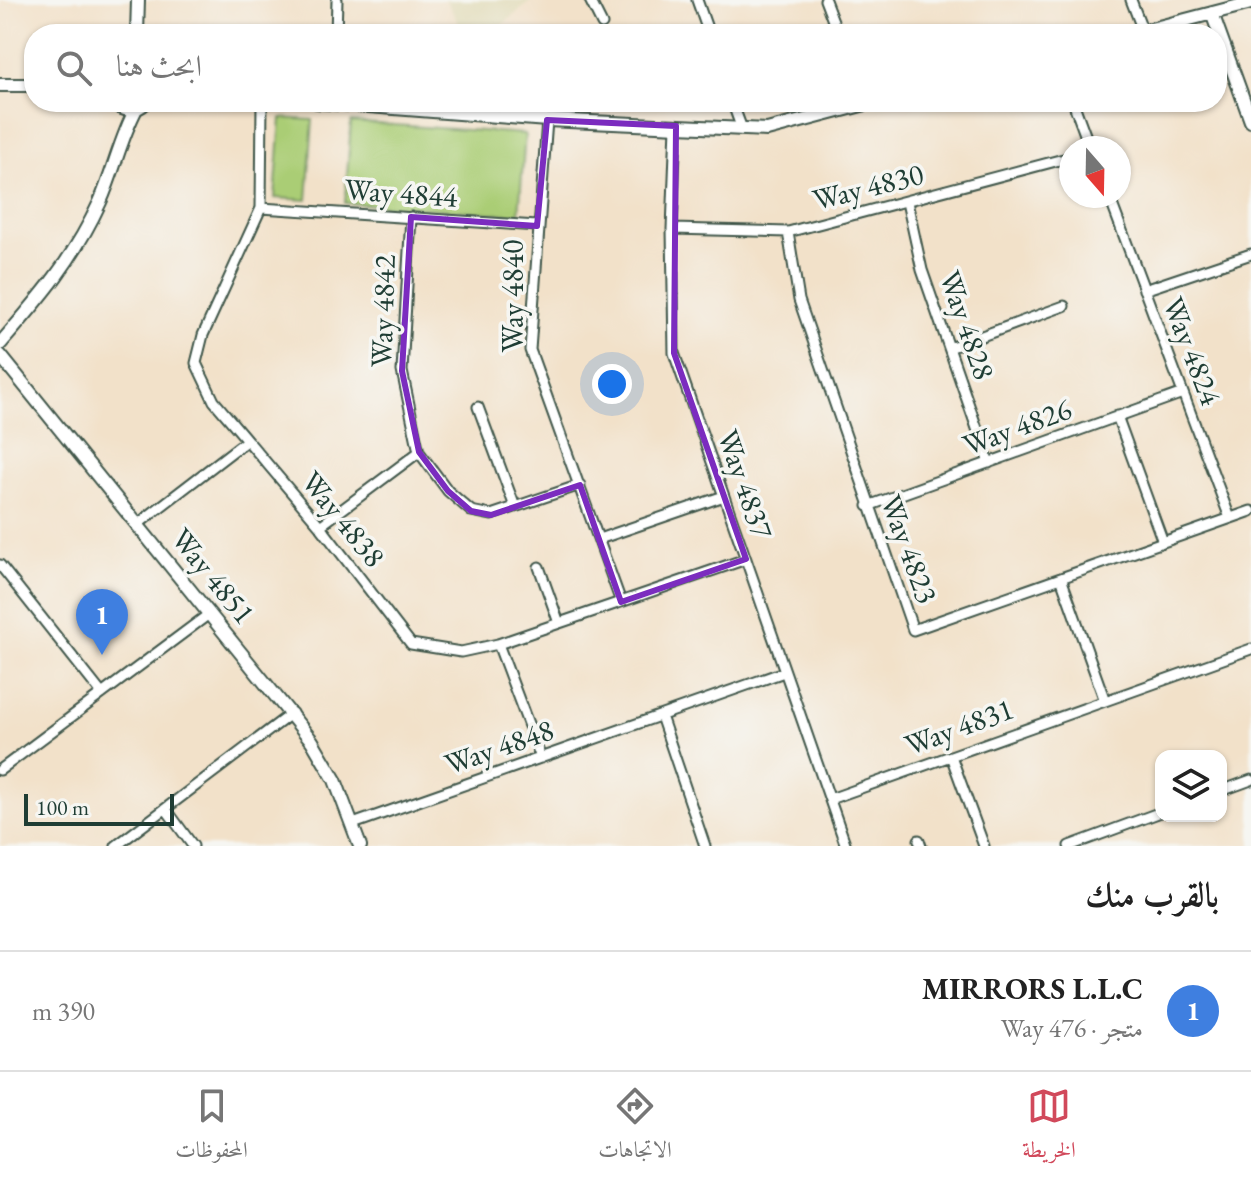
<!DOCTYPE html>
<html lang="ar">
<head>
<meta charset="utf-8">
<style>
  :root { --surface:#fff; --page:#f2f2f2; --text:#222; --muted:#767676; --line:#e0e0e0; --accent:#d1495b }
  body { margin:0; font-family:"EB Garamond",Amiri,serif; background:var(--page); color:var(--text); direction:rtl }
  .controls { position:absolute; right:24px; bottom:24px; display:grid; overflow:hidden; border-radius:16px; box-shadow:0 2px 6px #0004 }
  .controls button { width:72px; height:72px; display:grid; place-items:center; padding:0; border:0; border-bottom:2px solid var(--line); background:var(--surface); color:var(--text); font:40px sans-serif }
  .compass { position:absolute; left:1059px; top:136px; width:72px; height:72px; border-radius:50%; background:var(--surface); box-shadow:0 2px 6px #0004; rotate:160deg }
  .scale { position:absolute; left:24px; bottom:20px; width:150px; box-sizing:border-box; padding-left:8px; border:4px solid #1f3d34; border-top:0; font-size:22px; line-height:28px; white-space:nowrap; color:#1f3d34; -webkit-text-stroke:6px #f6f6f2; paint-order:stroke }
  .you { position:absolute; left:612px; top:384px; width:28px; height:28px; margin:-20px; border:6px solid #fff; border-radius:50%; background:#1a73e8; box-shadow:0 0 0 12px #1a73e833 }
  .badge { display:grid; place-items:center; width:52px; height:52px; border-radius:50%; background:var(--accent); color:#fff; font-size:26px; font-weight:700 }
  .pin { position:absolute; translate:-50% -66px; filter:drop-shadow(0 2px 4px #0008) }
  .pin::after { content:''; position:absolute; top:42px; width:28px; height:24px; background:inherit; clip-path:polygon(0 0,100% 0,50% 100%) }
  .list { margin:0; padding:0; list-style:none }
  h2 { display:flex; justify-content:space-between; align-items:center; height:104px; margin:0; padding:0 32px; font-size:34px }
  h2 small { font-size:26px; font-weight:400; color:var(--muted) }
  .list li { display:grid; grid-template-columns:52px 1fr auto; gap:24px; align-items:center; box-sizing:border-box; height:120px; padding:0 32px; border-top:2px solid var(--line) }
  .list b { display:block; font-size:30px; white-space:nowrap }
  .list p { margin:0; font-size:26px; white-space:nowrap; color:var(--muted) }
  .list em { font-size:26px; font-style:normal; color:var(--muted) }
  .icon { flex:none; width:44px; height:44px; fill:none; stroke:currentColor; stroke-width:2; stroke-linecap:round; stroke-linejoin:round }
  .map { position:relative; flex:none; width:1251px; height:846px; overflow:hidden; direction:ltr }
  .search { position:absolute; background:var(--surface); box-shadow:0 2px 6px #0004; left:24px; right:24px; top:24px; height:88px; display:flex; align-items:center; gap:20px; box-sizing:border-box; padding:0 28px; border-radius:32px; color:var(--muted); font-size:30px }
  .sheet { height:224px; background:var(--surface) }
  nav { display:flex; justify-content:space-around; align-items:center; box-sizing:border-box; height:112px; border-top:2px solid var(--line); background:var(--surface); font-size:22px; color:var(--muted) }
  nav a { display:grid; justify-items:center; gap:4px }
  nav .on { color:var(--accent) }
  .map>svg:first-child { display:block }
  .built { fill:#e2dcba }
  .green { fill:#aacd75; stroke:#648554; stroke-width:2 }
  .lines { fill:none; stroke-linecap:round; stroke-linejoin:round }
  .minor-casing { stroke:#3f564a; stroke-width:13 }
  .tertiary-casing { stroke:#3f564a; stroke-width:16 }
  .minor { stroke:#fff; stroke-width:9 }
  .tertiary { stroke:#fff; stroke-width:12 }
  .marked { fill:none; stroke:#7b2cbf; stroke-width:6; stroke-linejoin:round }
  .labels { text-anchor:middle; stroke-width:7; stroke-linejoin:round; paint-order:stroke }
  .street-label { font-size:30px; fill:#1f3d34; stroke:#f6f6f2 }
</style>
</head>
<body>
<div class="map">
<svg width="1251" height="846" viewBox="0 0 1251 846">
  <rect width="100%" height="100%" fill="#f6f6f2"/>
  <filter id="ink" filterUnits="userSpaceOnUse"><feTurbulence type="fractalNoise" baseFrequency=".0125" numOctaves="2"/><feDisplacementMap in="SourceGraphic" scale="16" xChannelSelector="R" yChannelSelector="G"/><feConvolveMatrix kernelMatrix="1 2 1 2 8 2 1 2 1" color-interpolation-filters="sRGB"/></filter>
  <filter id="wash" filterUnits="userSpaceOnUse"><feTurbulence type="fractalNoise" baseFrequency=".006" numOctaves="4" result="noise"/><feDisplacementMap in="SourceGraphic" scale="32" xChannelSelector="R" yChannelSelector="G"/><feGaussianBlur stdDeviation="1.8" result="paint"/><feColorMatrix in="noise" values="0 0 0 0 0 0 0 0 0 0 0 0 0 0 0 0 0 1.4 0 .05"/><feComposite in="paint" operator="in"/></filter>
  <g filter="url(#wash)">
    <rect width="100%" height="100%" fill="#f2e1c9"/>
    <path class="built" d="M446,0H532L491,34H464Z"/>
    <path class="green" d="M281,118L313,120L307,200L275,198Z
      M351,122L525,134L519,215L345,203Z"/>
  </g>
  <g filter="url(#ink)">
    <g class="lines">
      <g class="minor-casing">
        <path id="minor" d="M590,0L602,24
          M697,0L709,34
          M825,0L838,34
          M1131,0L1143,31
          M336,34L337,0
          M262,102L261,208L203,335L196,363L214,401L320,526L411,644L461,652L498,644L746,559
          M732,102L742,129
          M1073,102L1090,148
          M547,120L530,350L621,602
          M676,126L672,229L674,353L846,846
          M1109,196L1230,518
          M907,202L922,270L989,463
          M261,208L537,226
          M411,217L402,371L419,452L448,491L471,511L491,515L580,485
          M672,229L788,232L1071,157
          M788,232L799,300L913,630L1251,511
          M1144,290L1251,254
          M949,348L1064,306
          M478,407L515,507
          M1117,416L1163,542
          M868,506L1183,393
          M138,524L246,441
          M320,526L419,452
          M599,539L724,496
          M0,565L102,694
          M539,567L559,623
          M1061,578L1105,701
          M498,644L541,758
          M661,716L705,846
          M951,756L984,846
          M0,770L209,614
          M1221,791L1251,780
          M830,799L1251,649
          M166,809L193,846
          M353,824L784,672
          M919,840L921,846
          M116,846L292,713
          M1069,846L1161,812"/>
      </g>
      <g class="tertiary-casing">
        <path id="tertiary" d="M1212,13L1251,121
          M137,34L138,0
          M1132,34L1251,3
          M0,85H34
          M113,102C123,112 136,112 146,102
          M317,102L547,120L767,130L873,102
          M0,344C40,298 74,259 100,202C114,171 120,139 136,109
          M0,355L312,741L335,780L360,846"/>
      </g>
      <use href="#minor" class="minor"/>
      <use href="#tertiary" class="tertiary"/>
    </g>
  </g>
  <path class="marked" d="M547,120L676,126L674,353L746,559L621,602L580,485L491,515L471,511L448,491L419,452L402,371L411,217L537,226Z"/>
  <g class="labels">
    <g class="street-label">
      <text transform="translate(868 187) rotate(-14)" y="10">Way 4830</text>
      <text transform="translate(401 193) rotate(4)" y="10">Way 4844</text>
      <text transform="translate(513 296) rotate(-90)" y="10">Way 4840</text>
      <text transform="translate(383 311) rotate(-88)" y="10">Way 4842</text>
      <text transform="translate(967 325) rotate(71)" y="10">Way 4828</text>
      <text transform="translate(1192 351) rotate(69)" y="10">Way 4824</text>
      <text transform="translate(1017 427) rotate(-20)" y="10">Way 4826</text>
      <text transform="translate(745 484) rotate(71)" y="10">Way 4837</text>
      <text transform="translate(343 519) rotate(51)" y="10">Way 4838</text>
      <text transform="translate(909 549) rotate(70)" y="10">Way 4823</text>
      <text transform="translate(213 576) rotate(51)" y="10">Way 4851</text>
      <text transform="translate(959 727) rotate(-20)" y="10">Way 4831</text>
      <text transform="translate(499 747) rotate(-19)" y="10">Way 4848</text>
    </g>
  </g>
</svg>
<div class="controls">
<button><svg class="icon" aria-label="layers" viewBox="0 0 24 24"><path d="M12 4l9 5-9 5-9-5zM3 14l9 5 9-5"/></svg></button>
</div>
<svg class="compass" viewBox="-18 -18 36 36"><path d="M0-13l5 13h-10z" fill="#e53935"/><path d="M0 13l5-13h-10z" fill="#767676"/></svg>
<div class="scale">100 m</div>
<div class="you"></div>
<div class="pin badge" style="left:102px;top:655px;background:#3f7fe0">1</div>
<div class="search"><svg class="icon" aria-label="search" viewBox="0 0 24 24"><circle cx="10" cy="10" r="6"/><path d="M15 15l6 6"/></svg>ابحث هنا</div>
</div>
<section class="sheet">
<h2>بالقرب منك<small></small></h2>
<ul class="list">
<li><span class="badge" style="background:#3f7fe0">1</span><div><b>MIRRORS L.L.C</b><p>متجر · Way 476</p></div><em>390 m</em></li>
</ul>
</section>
<nav>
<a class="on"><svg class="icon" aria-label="map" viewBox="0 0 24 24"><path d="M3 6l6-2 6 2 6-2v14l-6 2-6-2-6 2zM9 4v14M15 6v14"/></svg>الخريطة</a>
<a><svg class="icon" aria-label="directions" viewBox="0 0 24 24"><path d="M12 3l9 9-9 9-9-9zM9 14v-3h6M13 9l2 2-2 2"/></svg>الاتجاهات</a>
<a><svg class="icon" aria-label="saved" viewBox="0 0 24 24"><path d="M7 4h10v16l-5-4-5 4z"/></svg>المحفوظات</a>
</nav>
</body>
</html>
